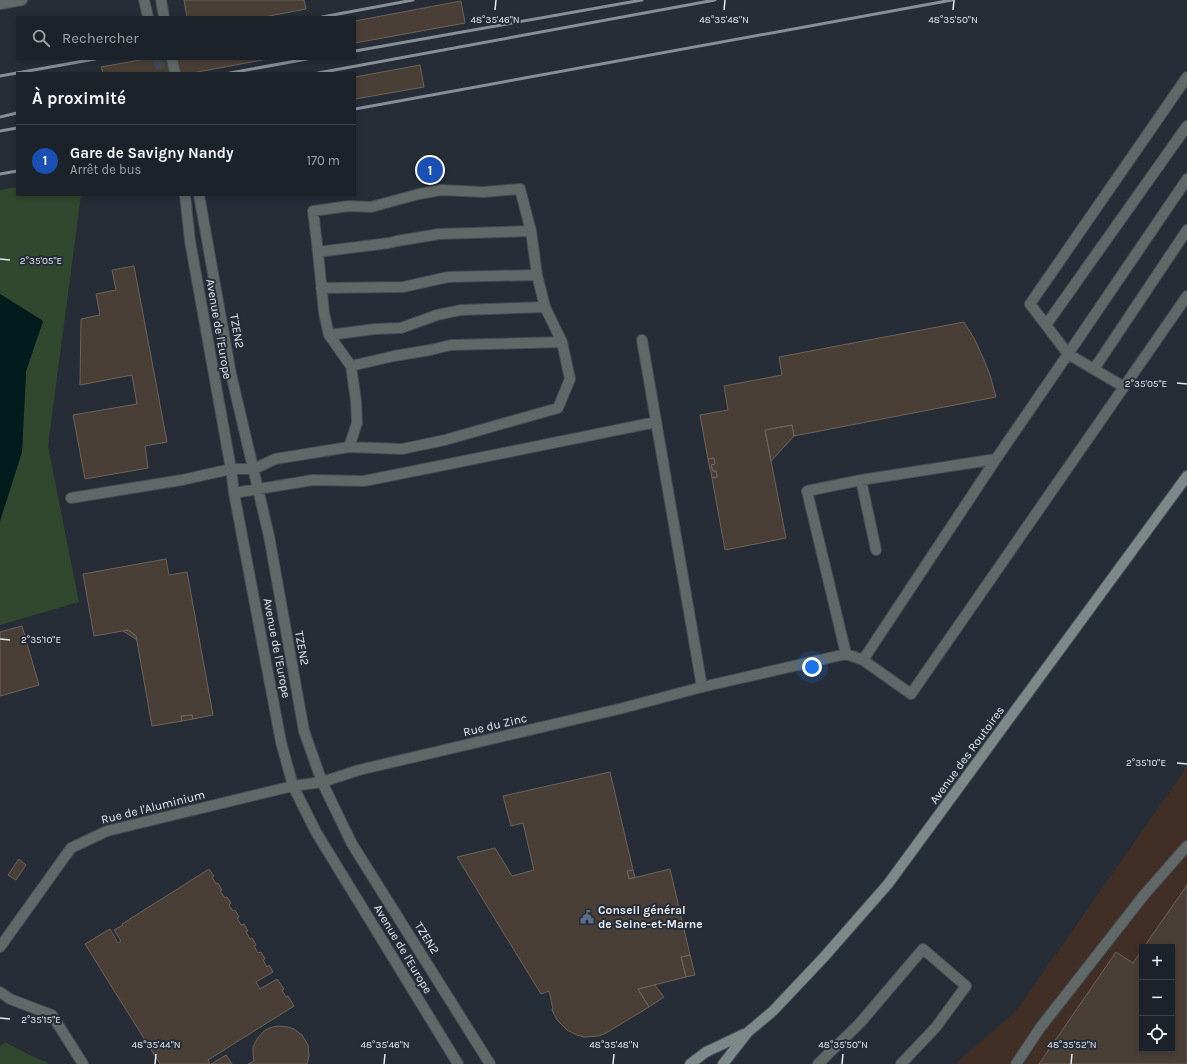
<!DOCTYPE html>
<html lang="fr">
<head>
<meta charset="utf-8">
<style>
  :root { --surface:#1c2229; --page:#252a31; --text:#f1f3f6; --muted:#a0a4a8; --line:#3a3f46; --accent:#fd9d54 }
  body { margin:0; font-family:Karla,sans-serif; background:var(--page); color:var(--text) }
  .controls { position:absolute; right:12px; bottom:12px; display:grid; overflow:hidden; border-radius:0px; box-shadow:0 2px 6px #0003 }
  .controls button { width:36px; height:36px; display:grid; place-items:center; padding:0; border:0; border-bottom:1px solid var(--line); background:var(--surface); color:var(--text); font:20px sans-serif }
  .you { position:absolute; left:812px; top:667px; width:14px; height:14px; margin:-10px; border:3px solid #fff; border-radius:50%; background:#1a73e8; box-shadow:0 0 0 6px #1a73e833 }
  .badge { display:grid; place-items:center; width:26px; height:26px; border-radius:50%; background:var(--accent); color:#fff; font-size:13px; font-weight:700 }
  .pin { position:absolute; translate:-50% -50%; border:2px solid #fff; box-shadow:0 1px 4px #0006 }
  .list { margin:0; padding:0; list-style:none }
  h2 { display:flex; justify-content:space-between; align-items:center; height:52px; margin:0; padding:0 16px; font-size:17px }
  h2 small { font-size:13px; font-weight:400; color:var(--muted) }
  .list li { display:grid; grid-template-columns:26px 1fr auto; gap:12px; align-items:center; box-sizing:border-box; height:72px; padding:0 16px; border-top:1px solid var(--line) }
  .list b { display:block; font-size:15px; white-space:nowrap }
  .list p { margin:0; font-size:13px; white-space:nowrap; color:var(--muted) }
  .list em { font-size:13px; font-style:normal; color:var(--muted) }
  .icon { flex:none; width:22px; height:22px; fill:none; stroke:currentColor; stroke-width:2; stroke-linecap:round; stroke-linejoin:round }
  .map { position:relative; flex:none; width:1187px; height:1064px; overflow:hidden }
  .search { position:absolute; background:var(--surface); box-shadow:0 2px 6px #0003; left:16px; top:16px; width:340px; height:44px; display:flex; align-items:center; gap:10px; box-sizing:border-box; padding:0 14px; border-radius:0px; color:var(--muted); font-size:15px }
  .panel { position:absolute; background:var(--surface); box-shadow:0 2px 6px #0003; left:16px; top:72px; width:340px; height:124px; border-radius:0px }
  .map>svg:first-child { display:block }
  .industrial { fill:#412f26; fill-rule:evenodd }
  .green { fill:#30482d }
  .water { fill:#001b1c }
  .building { fill:#4a3f37; stroke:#6e635a }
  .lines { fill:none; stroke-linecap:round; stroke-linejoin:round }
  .street-tunnel { stroke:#434953; stroke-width:10; stroke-dasharray:10 5; stroke-linecap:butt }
  .lane-casing { stroke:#454b55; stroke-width:12 }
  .street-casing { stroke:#454b55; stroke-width:12 }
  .secondary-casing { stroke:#454b55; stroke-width:12 }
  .lane { stroke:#616868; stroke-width:10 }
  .street { stroke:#616868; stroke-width:10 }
  .secondary { stroke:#7d8989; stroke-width:10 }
  .rail { stroke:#898f97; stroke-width:3 }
  .ticks { fill:none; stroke:#e5eaf0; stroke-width:1.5 }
  .labels { text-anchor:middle; stroke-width:4; stroke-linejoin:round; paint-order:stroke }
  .street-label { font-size:12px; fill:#e5eaf0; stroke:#262d37 }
  .poi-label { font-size:12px; font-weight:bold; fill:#e5eaf0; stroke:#262d37; text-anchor:start }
  .ticks-label { font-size:10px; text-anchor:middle; fill:#e5eaf0; stroke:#262d37; stroke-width:4; stroke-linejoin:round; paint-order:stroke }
</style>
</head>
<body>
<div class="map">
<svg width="1187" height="1064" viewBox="0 0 1187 1064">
  <rect width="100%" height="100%" fill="#262d37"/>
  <path class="industrial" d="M1187,767V1064H955L1016,1011ZM1142,947H1172V1049H1142Z"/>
  <path class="green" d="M17,187V195H81L48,446L79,602L0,625V521L22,452L26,371L43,321L0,294V190Z
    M5,1042L31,1056L47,1062L48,1064H0V1046Z"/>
  <path class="water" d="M0,294L43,321L26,371L22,452L0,521Z"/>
  <path class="building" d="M184,0H304L306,9L264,17H187Z
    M461,1L465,23L355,43V21Z
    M146,59H268L192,73H103L101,67Z
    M420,65L424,87L355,99V77Z
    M134,266L167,442L145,446L148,468L85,479L73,415L137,404L132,375L80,385L81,319L100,315L96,294L116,290L112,270Z
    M964,322L975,340L984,360L990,375L996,397L794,436L792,425L765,430L786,538L725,550L712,478L717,477L716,471H713L711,465L715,464L714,458L708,459L700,415L728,410L724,386L782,375L779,357Z
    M792,425L794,436L771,461L765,430Z
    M714,458L715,464L711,465L713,471H716L717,477L712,478L708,459Z
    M166,559L169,575L187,572L213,715L193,719L192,715L181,716L182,721L152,726L136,636L128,630L94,636L83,574Z
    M22,626L39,685L0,696V632Z
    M128,630L136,636L137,640L123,631Z
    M192,715L193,719L182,721L181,716Z
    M610,772L633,870L627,871L629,879L670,869L690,955L681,957L686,977L638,989L649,1007L606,1033L599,1036L584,1037L577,1035L567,1030L557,1020L552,1010V1009H553L549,991L541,994L457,857L495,848L512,876L534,870L523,823L511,826L503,796Z
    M19,859L26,865L16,880L8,875Z
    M209,869L214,876L212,877L216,884L218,883L222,890L220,891L225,898L227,897L231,903L229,905L233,911L235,910L239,917L237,918L241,925L244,924L248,931L246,932L250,939L252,938L256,945L254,946L258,953L261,952L265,959L263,960L267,967L269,965L273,972L256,982L260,989L277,979L284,989L282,990L286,997L288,996L294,1006L208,1060L210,1064H160L85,944L110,929L118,943L121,941L114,930L123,925L122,924Z
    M633,870L635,877L629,879L627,871Z
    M1187,885V1064H1039L1116,952L1133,963L1142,950V1049H1172V947H1144Z
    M690,955L695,975L686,977L681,957Z
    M655,985L664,997L649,1007L638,989Z
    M278,1026L288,1027L294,1029L302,1035L308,1045L309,1056L307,1064H248L254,1061L253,1054V1047L257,1039L264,1031L269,1028Z
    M226,1055L232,1064H211Z"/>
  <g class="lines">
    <path class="street-tunnel" d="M158,59L161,73"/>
    <g class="lane-casing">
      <path id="lane" d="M161,0L164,17
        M172,59L175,73
        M1187,77L1030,304L1068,354L1187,179
        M199,195L231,374L269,536L304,731L322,782L352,844L490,1064
        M318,252L389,243L397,241L439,234L531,231
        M321,288L403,287L448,277L537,275
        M1046,325L1187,126
        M329,335L375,329L401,328L437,315L461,310L545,307
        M642,340L702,687L846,654L863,660
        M351,366L394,356L430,350L451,345L562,342
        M1094,369L1187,230
        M1124,387L1068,354L996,459L863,660L911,694L1187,296
        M861,480L876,550
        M234,493L313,480L364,481L449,464L656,422
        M71,498L182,480L231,469H254L275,459L349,447L402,449L445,440L558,408L570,379L562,342L545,307L537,275L531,231L520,189L484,192L441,190L419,194L371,207L349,206L313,211L318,252L324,313L329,335L351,366L356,401L357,423L349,447
        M846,654L807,491L861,480L996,459
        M0,992L10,999L52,1015L83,1064
        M818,1064L860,1023L923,949L966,986L936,1027L901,1064
        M1016,1064L1040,1028L1144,895L1187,846"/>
    </g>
    <g class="street-casing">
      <path id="street" d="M144,0L148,17
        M0,4L22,0
        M185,195L190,241L231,469L234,493L281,742L293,786L316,832L458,1064
        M0,947L71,848L107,831L293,786L322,782L359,770L623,708L702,687"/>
    </g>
    <g class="secondary-casing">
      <path id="secondary" d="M690,1064L706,1052L744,1034
        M723,1064L748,1032L773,1011L824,957L888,884L1187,476"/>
    </g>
    <use href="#lane" class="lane"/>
    <use href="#street" class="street"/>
    <use href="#secondary" class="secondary"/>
    <path class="rail" d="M322,17L413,0
      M355,51L642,0
      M230,73L307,59
      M318,73L715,0
      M0,76L95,59
      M355,109L952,0
      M0,117L17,113
      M0,131L17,128
      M0,174L17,171"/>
  </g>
  <path class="ticks" d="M495,10L496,0M724,10L725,0M953,10L954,0M0,259L10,260M1177,383L1187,384M0,639L10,640M1177,763L1187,764M0,1018L10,1019M155,1064L156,1054M384,1064L385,1054M613,1064L614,1054M842,1064L843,1054M1071,1064L1072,1054"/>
  <defs>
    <g id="civic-bare" transform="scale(1.08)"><path d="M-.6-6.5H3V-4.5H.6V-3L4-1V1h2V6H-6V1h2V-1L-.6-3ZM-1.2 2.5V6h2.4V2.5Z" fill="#5c6f8a" stroke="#262d37" stroke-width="2.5" paint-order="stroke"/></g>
  </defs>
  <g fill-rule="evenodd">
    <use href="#civic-bare" x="587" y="917"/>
  </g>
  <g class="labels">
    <g class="street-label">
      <text transform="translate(219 329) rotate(80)" y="4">Avenue de l'Europe</text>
      <text transform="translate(237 331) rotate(80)" y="4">TZEN2</text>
      <text transform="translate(277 648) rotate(79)" y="4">Avenue de l'Europe</text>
      <text transform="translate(302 648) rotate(80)" y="4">TZEN2</text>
      <text transform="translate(495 725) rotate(-13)" y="4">Rue du Zinc</text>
      <text transform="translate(967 755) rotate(-54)" y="4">Avenue des Routoires</text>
      <text transform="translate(153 807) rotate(-14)" y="4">Rue de l'Aluminium</text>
      <text transform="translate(427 938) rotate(58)" y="4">TZEN2</text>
      <text transform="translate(403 949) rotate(59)" y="4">Avenue de l'Europe</text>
    </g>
    <g class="poi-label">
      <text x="598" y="914">Conseil général<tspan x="598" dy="14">de Seine-et-Marne</tspan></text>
    </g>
  </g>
  <g class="ticks-label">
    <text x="495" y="23">48°35'46"N</text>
    <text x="724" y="23">48°35'48"N</text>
    <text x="953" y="23">48°35'50"N</text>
    <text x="41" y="264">2°35'05"E</text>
    <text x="1146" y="387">2°35'05"E</text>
    <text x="41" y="643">2°35'10"E</text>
    <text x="1146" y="766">2°35'10"E</text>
    <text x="41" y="1023">2°35'15"E</text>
    <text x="156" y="1048">48°35'44"N</text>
    <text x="385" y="1048">48°35'46"N</text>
    <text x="614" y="1048">48°35'48"N</text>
    <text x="843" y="1048">48°35'50"N</text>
    <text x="1072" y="1048">48°35'52"N</text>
  </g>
</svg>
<div class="controls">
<button>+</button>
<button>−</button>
<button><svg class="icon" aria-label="locate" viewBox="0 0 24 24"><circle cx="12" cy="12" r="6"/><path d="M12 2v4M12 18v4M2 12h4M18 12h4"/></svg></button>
</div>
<div class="you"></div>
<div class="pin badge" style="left:430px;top:170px;background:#1a4fb4">1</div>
<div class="search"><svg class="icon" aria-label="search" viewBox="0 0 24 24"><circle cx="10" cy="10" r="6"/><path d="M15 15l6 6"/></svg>Rechercher</div>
<section class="panel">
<h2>À proximité<small></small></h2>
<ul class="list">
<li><span class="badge" style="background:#1a4fb4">1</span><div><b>Gare de Savigny Nandy</b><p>Arrêt de bus</p></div><em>170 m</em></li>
</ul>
</section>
</div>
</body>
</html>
